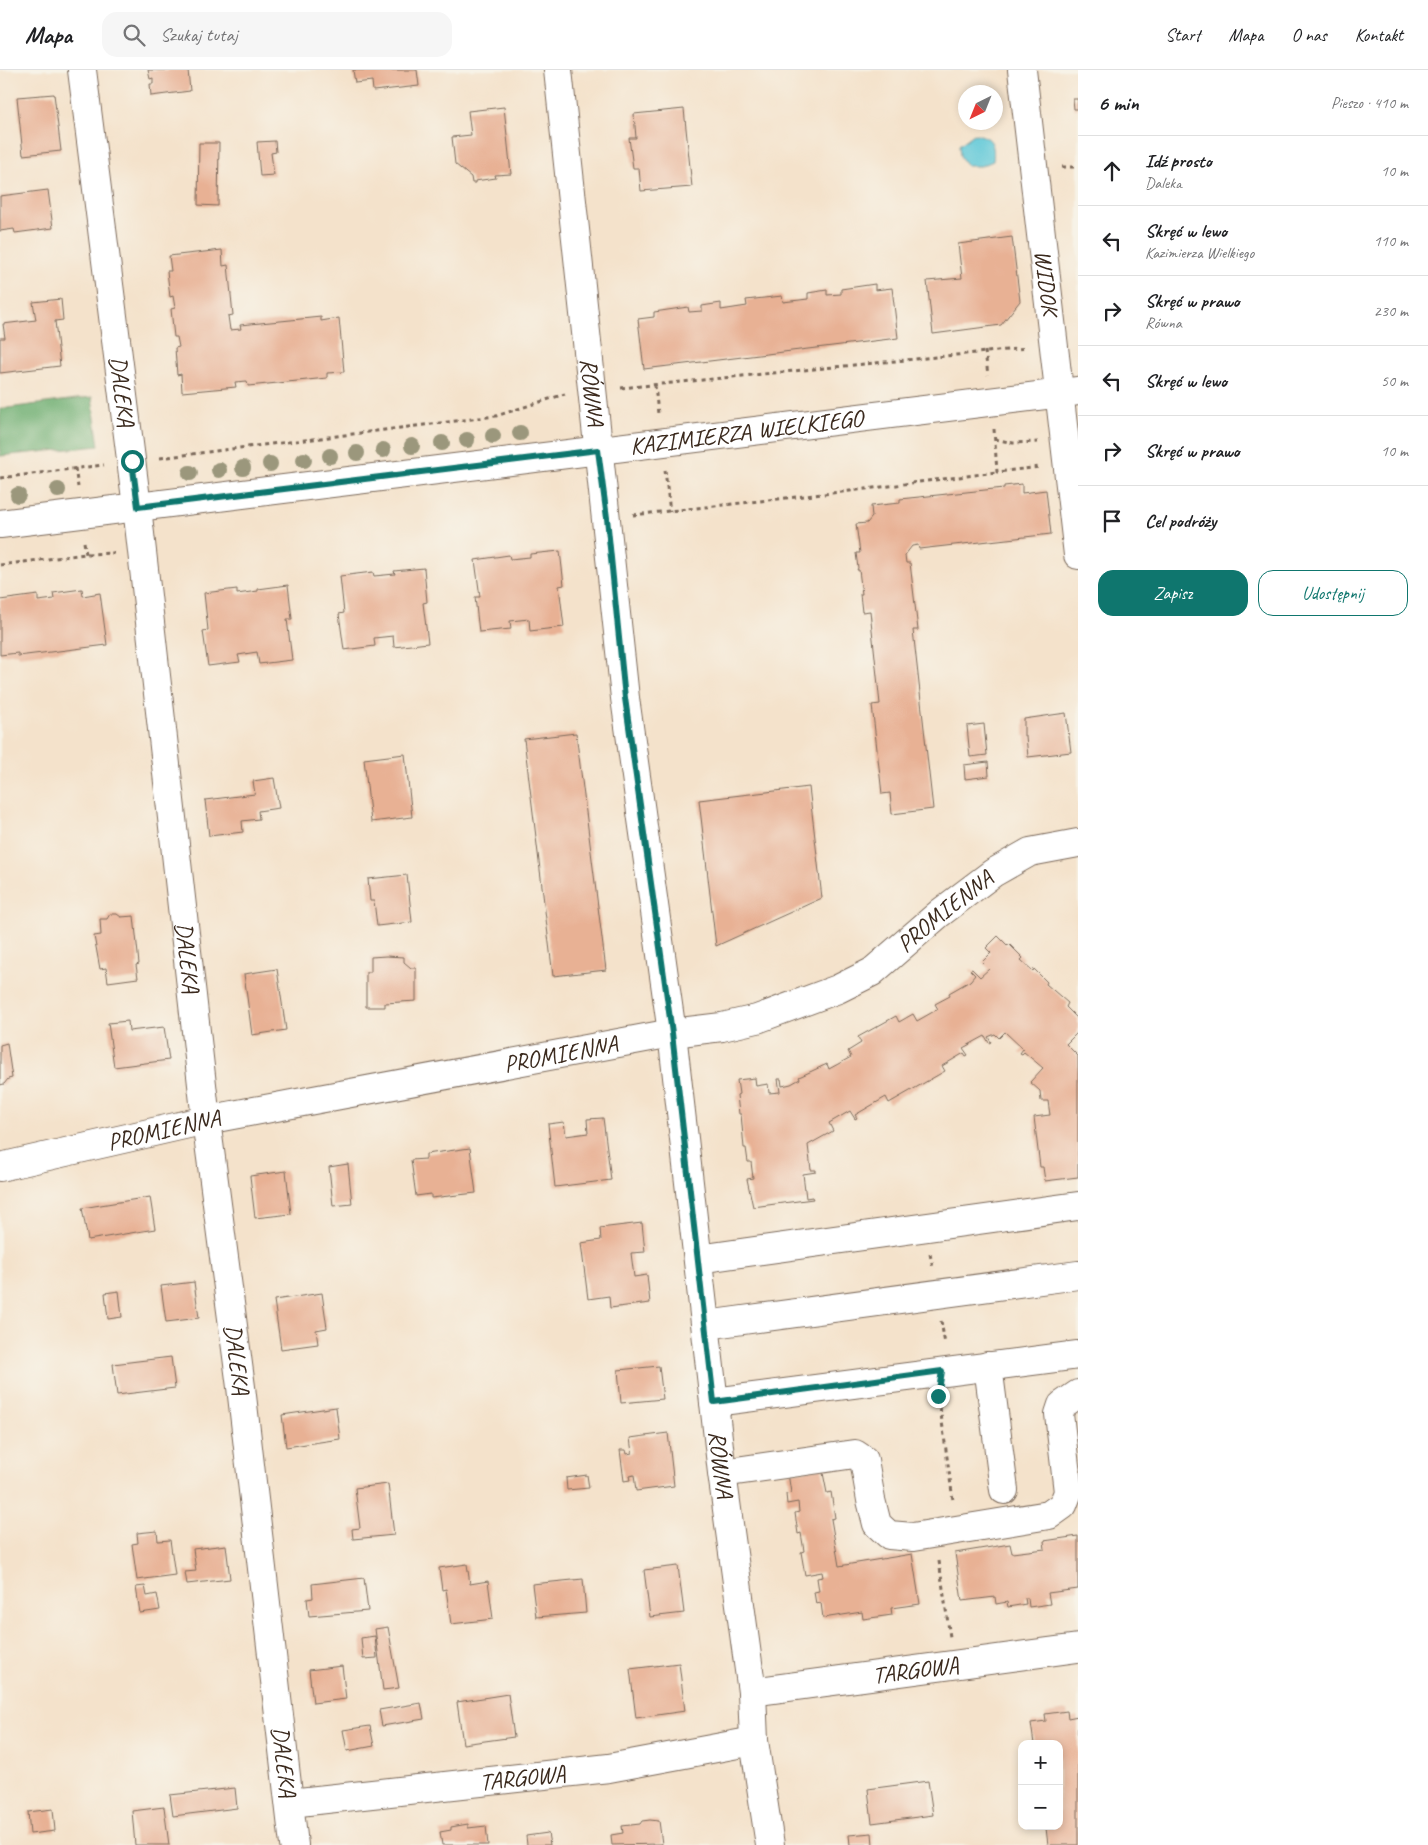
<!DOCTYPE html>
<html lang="pl">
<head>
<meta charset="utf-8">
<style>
  :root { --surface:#fff; --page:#f6f6f6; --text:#202124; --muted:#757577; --line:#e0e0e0; --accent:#0f766e }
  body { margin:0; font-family:Caveat,sans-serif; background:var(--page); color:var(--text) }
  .controls { position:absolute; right:15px; bottom:15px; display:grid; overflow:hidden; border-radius:10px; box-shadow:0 2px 8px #0003 }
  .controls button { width:45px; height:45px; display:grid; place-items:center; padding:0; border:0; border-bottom:1px solid var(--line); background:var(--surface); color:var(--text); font:25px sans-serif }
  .compass { position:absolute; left:958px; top:15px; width:45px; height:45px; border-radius:50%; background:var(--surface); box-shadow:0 2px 8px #0003; rotate:223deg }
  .stop { position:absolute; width:15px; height:15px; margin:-11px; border:4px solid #0f766e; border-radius:50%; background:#fff }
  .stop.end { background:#0f766e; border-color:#fff; box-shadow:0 1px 5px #0008 }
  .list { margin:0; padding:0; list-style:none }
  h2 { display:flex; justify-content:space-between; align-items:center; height:65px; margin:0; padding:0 20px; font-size:21px }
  h2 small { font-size:16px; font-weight:400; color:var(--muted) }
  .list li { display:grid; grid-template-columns:32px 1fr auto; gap:15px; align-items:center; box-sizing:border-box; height:70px; padding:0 20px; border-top:1px solid var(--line) }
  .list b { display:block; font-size:19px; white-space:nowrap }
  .list p { margin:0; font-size:16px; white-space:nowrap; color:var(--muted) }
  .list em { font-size:16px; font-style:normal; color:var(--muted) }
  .actions { display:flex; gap:10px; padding:15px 20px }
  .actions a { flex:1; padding:11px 0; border:1px solid var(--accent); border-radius:15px; text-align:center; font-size:18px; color:var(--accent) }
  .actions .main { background:var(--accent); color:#fff }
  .icon { flex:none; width:28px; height:28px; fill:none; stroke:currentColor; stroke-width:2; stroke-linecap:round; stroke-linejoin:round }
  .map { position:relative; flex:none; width:1078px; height:1775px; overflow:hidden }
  header { display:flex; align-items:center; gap:30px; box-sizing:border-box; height:70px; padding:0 25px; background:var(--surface); border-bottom:1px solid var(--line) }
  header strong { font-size:24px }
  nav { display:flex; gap:28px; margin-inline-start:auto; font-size:18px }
  .search { width:350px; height:45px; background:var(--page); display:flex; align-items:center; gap:12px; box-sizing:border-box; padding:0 18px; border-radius:15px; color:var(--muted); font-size:19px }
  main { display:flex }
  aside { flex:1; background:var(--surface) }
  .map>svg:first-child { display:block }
  .forest { fill:#6cad70; stroke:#546c47 }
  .water { fill:#5dc8d8; stroke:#4c797b }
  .building { fill:#e8b194 }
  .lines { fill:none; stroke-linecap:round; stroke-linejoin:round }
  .minor-casing { stroke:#7c6a5b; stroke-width:30 }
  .path { stroke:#7c6a5b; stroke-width:3; stroke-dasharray:4 4; stroke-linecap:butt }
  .minor { stroke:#fff; stroke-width:28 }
  .tree { fill:#9b977c }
  .route { stroke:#0f766e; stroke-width:6 }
  .labels { text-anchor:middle; stroke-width:4; stroke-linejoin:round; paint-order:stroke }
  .street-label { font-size:24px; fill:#3b2a1e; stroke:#f7f3e8 }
</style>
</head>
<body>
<header>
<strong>Mapa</strong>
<div class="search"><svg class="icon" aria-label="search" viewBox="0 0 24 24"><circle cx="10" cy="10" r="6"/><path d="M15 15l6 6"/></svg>Szukaj tutaj</div>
<nav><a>Start</a><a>Mapa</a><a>O nas</a><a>Kontakt</a></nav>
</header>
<main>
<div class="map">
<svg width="1078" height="1775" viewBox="0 0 1078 1775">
  <rect width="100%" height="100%" fill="#f7f3e8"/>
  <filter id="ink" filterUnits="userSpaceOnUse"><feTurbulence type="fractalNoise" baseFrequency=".02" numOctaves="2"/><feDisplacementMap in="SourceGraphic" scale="10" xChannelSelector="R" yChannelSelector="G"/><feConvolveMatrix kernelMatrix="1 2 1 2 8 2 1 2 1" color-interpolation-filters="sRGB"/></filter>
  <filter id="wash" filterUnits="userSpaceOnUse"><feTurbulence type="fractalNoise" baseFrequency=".0096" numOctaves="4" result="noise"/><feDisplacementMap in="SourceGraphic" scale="20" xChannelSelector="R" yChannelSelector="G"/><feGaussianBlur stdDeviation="1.12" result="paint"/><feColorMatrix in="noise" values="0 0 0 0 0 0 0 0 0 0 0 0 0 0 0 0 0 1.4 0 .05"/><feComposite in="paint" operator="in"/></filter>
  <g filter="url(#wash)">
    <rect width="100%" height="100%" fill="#f4e2cb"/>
    <path class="forest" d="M92,327L99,376L0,386V339Z"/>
    <path class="water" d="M974,64C992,66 995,74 993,91L981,96H967L960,86L959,75Z"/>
    <g id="blocks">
      <path class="building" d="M148,0H188L190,21L151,26L150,14H153V8L150,9Z
        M353,0H417L419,16L373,21L372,11L355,13Z
        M54,24L61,81L23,85L17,27Z
        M1073,29H1078V39H1074Z
        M504,37L511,104L495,105L496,108L475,111V113H472L471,107L455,94L452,67L471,65L468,41Z
        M684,39L692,117L641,121L639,98H633L629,68H636L634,44Z
        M275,71L276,82L271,83L274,105L260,106L257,72Z
        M199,73H219L218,136L198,135Z
        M48,120L53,158L15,163L14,159L0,161V126Z
        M1012,167L1020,231L1001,255L933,264L927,211L962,208L958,174Z
        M222,180L223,196L228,195L233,245L228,246L230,260L241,259L240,255L321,247V251L339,248L344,302L327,303V308L248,316L247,311L235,312L236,317L182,322L181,304L177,305L175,278L179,277L177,267H174L171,239L175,238L173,226L170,227L167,201H171L169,186Z
        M875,214V220L892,218L898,268L644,299L638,249L654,247V242L688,237L689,242L702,241V236L721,233V240L747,236L746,230L782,226L783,232L808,229V223L827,220V225L841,224V219Z
        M61,229L63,250L55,251L60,296L0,303V268H5L3,254L36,250L33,232Z
        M1022,414V423L1046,420L1051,464L919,479L918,475L912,476L905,485L906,493H910L918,560H913L933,739L892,744L890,723L882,724L872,635L880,634L870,541L862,542L860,524H862L859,500H857L858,498L856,483H860L856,454L867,453L872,447L871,436L900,433V429L1004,418V416Z
        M560,481L564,515L559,516L564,557L530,561L529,549L510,551L511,559L479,562L475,527H480L475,490L509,485L510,489L530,487V484Z
        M424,498L427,532L423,533L428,573L394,577L393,566L374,568L375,576L344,580L339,544L344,543L340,506L373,502L374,506L395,504L394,501Z
        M288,515L292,549H287L292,590L259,594L257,582L238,585L240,592L208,596L203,561L208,560L204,523L237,519V524L258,521V519Z
        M82,519L83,526L100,523L107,575L18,586V583L0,585V530L38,525V531L54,529L53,523Z
        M1066,643L1071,682L1028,687L1026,666H1024V649Z
        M984,654L987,685L970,687L967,656Z
        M576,663L606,900L553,906L524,669Z
        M405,684L412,747L371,752L364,689Z
        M988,692L989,706L965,709L964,695Z
        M274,708L279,738L258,741L259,749L242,751L243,762L209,766L205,730L255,724L253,711Z
        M809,717L822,828L716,876L699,730Z
        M407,805L412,852L377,856L374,831H370L368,809Z
        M110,844H117L121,847L134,846L139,894L136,895L138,908L108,912L106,898L100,899L94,866L101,865L100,849H107Z
        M998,866L1008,876L1009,874L1023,888L1021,890L1033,901L1034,899L1047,912L1046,914L1068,933L1066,937L1078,949V962L1066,974L1078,986V1107L1045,1111L1043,1097H1040L1034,1047L1050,1045L1048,1031H1041L1040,1021L1030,1012L1043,998L1024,982L1022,984L1020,983L1023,979L1005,962L999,968L995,964L988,967L991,972L989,973L985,966L963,978L968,985L966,986L964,983L942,996L945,1001L889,1033L886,1027L855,1045L857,1048L855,1049L850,1041L829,1053L833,1061L808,1075L811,1100H816V1102L803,1104L806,1128L812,1127L813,1129L753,1137L747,1109L753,1108L751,1092H748L746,1078H744L741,1044H739L737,1025L739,1024L737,1010L755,1008L756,1016L768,1014L769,1023L780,1022L778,1009H781L782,1016L791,1014L800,1009L799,1007L827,994L829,999L851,987L848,981L861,973L858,967L896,946L899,952L913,944L917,951L938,939L935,934L950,926L949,923L970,911L975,905L970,900L972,899L980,907L989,899L982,892L991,883L986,878Z
        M386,886L404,887V892L411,898H416V931L385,933V937H366V902H371V887Z
        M277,899L286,960L252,965L244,904Z
        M128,951L129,961L164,957L169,990L114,997L108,953Z
        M7,973L12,1008L8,1009L4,1014L0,1015V975Z
        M603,1048L611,1110L555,1117L548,1054L564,1052L566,1066L588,1063L587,1049Z
        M470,1078L476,1123L431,1128V1124L416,1126L411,1090L426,1089V1084Z
        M348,1094L352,1134L333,1136L329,1097Z
        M286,1101L291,1144L255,1148L250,1106Z
        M150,1127L155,1159L88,1170L82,1138Z
        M642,1153L645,1182L631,1183L634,1207L647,1205L650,1233L610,1238L609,1226L588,1229L581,1173L601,1170L600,1158Z
        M194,1212L199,1248L166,1252L161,1216Z
        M119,1221L122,1247L108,1249L105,1223Z
        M322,1223L327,1258L316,1260L318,1274L281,1279L274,1230Z
        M171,1287L175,1318L117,1325L113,1294Z
        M659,1296L663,1329L621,1333L618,1300Z
        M336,1337L340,1369L286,1377L282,1345Z
        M668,1363L674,1416L636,1421L634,1405L629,1406L630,1410L624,1411L620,1380H626L627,1384L632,1383L630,1368Z
        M822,1398L827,1423L831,1422L835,1448L831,1449L839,1496L912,1484L920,1534L891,1538L892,1545L863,1549L862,1542L823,1548L821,1533L816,1534L814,1522L819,1521L817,1508L823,1507L822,1502L805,1505L801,1482L804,1481L801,1463L798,1464L795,1443L799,1442L798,1432L787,1434L786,1424L791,1423L788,1403Z
        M587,1405L589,1418L567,1420L566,1408Z
        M388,1414L394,1465L353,1469L352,1459L360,1458L355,1418Z
        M157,1461L158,1471L170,1470L175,1505L137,1510L132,1474L138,1473L137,1463Z
        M1078,1466V1519L1048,1523L1050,1534L1029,1537L1028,1528H1025L1026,1534L1008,1537L1007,1532L996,1534L995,1527L962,1531L955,1483L1010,1474L1012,1483L1045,1479L1044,1471Z
        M226,1475L230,1509L187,1514L185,1502L196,1501L193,1479Z
        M467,1494L470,1514L488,1511L493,1549L451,1554L446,1519L442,1520L439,1498Z
        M678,1496L684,1543L650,1547L644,1500Z
        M364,1508L368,1541L309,1546L307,1529L313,1528L312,1514Z
        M583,1509L586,1543L536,1547L532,1514Z
        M145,1516L147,1526L157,1524L160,1540L140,1543L136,1517Z
        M388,1557L399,1618L383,1620L375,1559Z
        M375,1566L377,1588L363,1589L361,1568Z
        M679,1593L685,1641L636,1648L630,1599Z
        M342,1596L346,1629L313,1633L309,1600Z
        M508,1624L514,1667L463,1674L457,1632Z
        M421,1633L424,1649L382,1656L379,1640Z
        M1067,1641L1068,1648L1078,1646V1775H1048L1046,1758L1048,1756H1059V1674H1034L1031,1653L1046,1651L1045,1644Z
        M370,1656L374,1676L347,1681L343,1660Z
        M928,1711L933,1745L872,1753L868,1719Z
        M235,1718L237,1738L173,1746L170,1725Z
        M164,1737L169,1775H135L132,1741Z
        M53,1739L55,1761L30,1764L28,1742Z
        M650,1750L659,1751L662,1774L612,1775L611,1765L623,1763L622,1756L640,1754L642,1751Z
        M468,1754V1758L486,1756L488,1775H442L440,1762L451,1760V1757Z
        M548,1763L550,1775H527L526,1766Z
        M872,1763L873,1775H850L849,1765Z"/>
    </g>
  </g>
  <g filter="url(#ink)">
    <use href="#blocks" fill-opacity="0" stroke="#7c6a5b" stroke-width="1"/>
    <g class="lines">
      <g class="minor-casing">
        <g id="minor">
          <path id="s1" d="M82,0L137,437L206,1050L241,1317L294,1775"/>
          <path id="s2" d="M558,0L625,628L672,963L722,1403L752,1622L754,1671L770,1775"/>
          <path id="s3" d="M1022,0L1078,485"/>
          <path id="s4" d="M0,454L1078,321"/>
          <path id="s5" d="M0,1097L206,1050L672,963L722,957L757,949L838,919L872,902L940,843L993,803L1030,782L1078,773"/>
          <path d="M698,1189L1078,1136"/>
          <path d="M706,1255L1078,1205"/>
          <path d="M988,1296L1004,1420"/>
          <path d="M714,1332L1078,1285"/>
          <path d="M722,1403L855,1384L864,1390L871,1430L877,1454L889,1465L913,1467L1049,1445L1063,1435L1068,1422L1059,1344L1062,1335L1078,1324"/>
          <path id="s6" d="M752,1622L1078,1578"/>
          <path id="s7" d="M290,1733L609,1698L754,1671"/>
        </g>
      </g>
      <path class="path" d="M1062,97H1078
        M985,281L988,305
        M655,315L658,344
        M621,318L1027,278
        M994,359L997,402L1040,397
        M995,369L1013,373L1038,372
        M160,388L496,346L565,324
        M75,398L78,417
        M665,400L670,442
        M0,408L104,395
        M633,445L850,421L997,402
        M84,472L86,484
        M0,495L86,484L114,483
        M930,1184L933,1198
        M941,1251L945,1274
        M939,1330L953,1430L951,1431
        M939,1491L950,1567"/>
      <use href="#minor" class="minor"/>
    </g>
    <g class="tree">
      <circle cx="520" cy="363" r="8"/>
      <circle cx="493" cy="366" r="8"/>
      <circle cx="467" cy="370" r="8"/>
      <circle cx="442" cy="373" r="8"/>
      <circle cx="412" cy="376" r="8"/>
      <circle cx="383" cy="380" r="8"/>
      <circle cx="357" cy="383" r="8"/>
      <circle cx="330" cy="386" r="8"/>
      <circle cx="304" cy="390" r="8"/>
      <circle cx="270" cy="394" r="8"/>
      <circle cx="243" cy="398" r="8"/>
      <circle cx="219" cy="400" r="8"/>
      <circle cx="190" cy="403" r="8"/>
      <circle cx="58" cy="420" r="8"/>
      <circle cx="18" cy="425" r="8"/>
    </g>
  </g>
  <g class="lines" filter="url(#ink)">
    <path class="route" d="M132,391L138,437L598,380L607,448L625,628L672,963L714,1332L942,1301L938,1326"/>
  </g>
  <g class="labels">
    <g class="street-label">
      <text dy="8" stroke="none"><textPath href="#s3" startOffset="214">WIDOK</textPath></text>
      <text dy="8" stroke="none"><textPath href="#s1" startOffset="324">DALEKA</textPath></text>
      <text dy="8" stroke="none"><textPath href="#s2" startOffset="324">RÓWNA</textPath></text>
      <text dy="8" stroke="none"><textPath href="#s4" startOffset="752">KAZIMIERZA WIELKIEGO</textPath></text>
      <text dy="8" stroke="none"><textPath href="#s5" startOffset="991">PROMIENNA</textPath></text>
      <text dy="8" stroke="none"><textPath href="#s1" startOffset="894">DALEKA</textPath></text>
      <text dy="8" stroke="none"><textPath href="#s5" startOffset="572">PROMIENNA</textPath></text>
      <text dy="8" stroke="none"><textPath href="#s5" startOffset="168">PROMIENNA</textPath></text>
      <text dy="8" stroke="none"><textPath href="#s1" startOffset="1299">DALEKA</textPath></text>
      <text dy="8" stroke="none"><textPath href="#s2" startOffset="1404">RÓWNA</textPath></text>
      <text dy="8" stroke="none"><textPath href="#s6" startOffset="165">TARGOWA</textPath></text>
      <text dy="8" stroke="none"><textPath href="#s1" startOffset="1704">DALEKA</textPath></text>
      <text dy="8" stroke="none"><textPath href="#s7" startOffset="234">TARGOWA</textPath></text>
    </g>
  </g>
</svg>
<div class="controls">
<button>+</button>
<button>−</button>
</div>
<svg class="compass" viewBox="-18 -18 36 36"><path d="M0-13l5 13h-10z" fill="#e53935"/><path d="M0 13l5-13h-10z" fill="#757577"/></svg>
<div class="stop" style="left:132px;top:391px"></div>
<div class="stop end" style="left:938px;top:1326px"></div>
</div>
<aside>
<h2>6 min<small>Pieszo · 410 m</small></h2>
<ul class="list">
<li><svg class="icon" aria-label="ahead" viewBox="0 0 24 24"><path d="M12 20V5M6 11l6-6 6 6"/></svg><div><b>Idź prosto</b><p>Daleka</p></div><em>10 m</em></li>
<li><svg class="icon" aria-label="left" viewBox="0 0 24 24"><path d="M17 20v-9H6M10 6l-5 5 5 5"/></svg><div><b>Skręć w lewo</b><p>Kazimierza Wielkiego</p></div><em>110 m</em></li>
<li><svg class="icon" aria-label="right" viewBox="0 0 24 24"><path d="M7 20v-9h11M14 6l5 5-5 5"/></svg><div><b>Skręć w prawo</b><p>Równa</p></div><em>230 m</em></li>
<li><svg class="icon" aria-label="left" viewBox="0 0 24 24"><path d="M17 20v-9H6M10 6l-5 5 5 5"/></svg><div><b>Skręć w lewo</b></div><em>50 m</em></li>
<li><svg class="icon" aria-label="right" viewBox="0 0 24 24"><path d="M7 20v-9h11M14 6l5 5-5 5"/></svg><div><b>Skręć w prawo</b></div><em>10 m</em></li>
<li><svg class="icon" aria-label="arrive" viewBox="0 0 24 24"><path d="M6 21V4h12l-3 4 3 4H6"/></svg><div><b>Cel podróży</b></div></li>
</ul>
<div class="actions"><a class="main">Zapisz</a><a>Udostępnij</a></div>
</aside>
</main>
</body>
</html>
